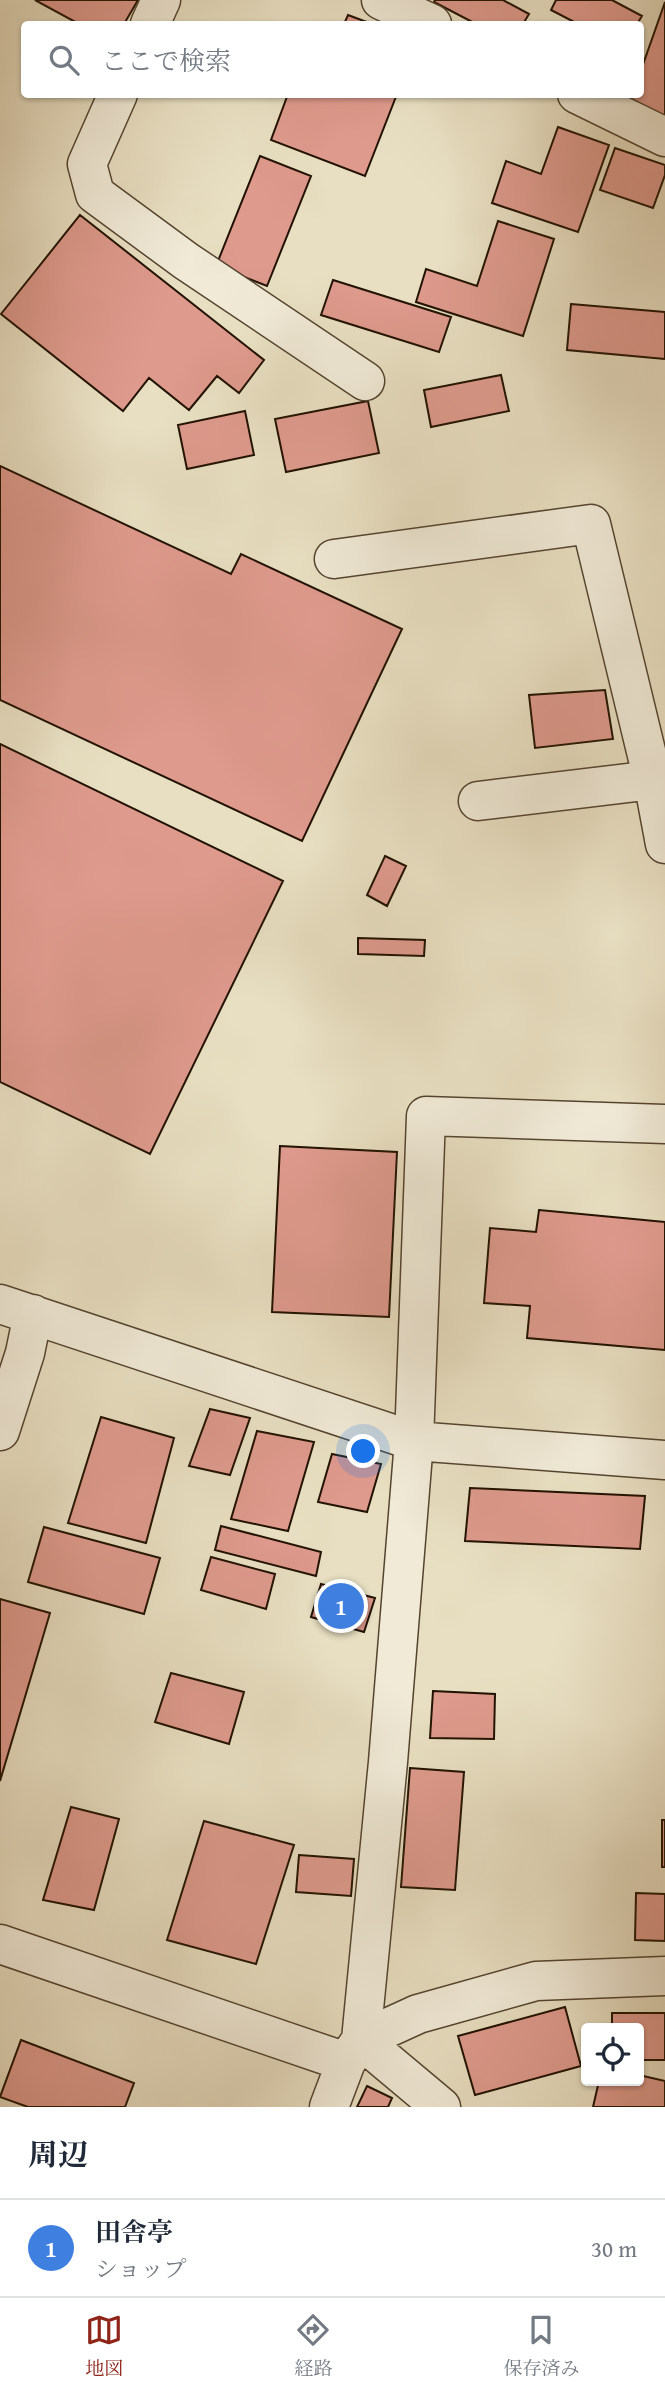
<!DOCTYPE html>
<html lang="ja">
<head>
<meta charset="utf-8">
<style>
  :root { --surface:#fff; --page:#f2f2f3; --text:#1f2937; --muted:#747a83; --line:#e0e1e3; --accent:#8f2418 }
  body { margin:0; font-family:"Gentium Book Plus","Noto Serif JP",serif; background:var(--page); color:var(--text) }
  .controls { position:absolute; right:21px; bottom:21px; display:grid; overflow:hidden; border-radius:7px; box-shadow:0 2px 5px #0004 }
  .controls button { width:63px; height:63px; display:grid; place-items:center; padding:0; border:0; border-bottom:2px solid var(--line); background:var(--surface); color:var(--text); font:35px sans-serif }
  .you { position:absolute; left:364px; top:1452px; width:24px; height:24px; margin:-18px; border:5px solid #fff; border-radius:50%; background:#1a73e8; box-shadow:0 0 0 10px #1a73e833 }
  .badge { display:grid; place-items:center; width:46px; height:46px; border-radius:50%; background:var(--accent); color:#fff; font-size:23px; font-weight:700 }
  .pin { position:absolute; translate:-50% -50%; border:4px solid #fff; box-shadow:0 2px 7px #0006 }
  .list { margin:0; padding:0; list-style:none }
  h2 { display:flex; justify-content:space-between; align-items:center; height:91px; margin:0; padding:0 28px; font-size:30px }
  h2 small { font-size:23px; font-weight:400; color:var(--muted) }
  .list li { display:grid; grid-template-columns:46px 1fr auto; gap:21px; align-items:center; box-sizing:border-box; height:98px; padding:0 28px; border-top:2px solid var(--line) }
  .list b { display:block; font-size:26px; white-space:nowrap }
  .list p { margin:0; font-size:23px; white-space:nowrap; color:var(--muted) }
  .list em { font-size:23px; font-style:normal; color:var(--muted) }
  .icon { flex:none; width:38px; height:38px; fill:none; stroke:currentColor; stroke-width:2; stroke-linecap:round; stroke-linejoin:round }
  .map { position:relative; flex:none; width:665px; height:2107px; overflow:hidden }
  .search { position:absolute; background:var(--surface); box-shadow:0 2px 5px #0004; left:21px; right:21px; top:21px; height:77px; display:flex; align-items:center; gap:18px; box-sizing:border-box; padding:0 24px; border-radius:7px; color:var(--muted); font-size:26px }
  .sheet { height:189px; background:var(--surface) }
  nav { display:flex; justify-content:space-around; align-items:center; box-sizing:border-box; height:98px; border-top:2px solid var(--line); background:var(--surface); font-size:19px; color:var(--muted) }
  nav a { display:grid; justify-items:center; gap:4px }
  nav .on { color:var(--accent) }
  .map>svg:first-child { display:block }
  .building { fill:#de9a8d; stroke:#221200; stroke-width:2 }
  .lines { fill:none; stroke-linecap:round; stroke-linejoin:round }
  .minor-casing { stroke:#544530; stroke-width:41 }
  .minor { stroke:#f0ead7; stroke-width:38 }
</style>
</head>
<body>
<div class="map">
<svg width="665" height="2107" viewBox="0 0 665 2107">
  <rect width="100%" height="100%" fill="#e8dfc2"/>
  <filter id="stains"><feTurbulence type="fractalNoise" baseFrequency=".00286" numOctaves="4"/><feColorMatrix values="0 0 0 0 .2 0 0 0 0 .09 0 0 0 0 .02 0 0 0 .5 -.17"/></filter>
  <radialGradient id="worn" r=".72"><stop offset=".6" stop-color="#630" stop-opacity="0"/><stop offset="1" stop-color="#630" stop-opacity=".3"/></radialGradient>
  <path class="building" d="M35,0H138L124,24H79Z
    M435,0H503L529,14L523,24H476L434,2Z
    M556,0H612L642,16L637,24H578L551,10Z
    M665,2V121L628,109L633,94H640V73Z
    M348,15L372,24H344Z
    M288,94H397L365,176L271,140Z
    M558,127L609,145L578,232L492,203L506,161L541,174Z
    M615,148L665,165V175L653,208L600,190Z
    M260,156L311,176L267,286L216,266Z
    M80,215L264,360L239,393L217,376L189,410L149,378L123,411L1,314Z
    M498,221L554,239L523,336L416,302L426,269L477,286Z
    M333,280L451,317L439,352L321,315Z
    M571,304L665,312V359L567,350Z
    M501,375L509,411L431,427L424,390Z
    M368,401L379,453L286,472L275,419Z
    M245,411L254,455L187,469L178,425Z
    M0,466L231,574L241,554L402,629L302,841L0,700Z
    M605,690L613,739L535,748L529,695Z
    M0,744L283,881L150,1154L0,1082Z
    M385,856L406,866L387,906L367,895Z
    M358,938L425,940L424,956L358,954Z
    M280,1146L397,1152L389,1317L272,1312Z
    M539,1210L665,1222V1350L527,1338L530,1306L484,1303L490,1228L536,1232Z
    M210,1409L250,1418L230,1475L189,1466Z
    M101,1417L174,1438L146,1543L68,1523Z
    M257,1431L314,1442L288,1531L231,1519Z
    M332,1454L381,1464L367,1512L318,1502Z
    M470,1488L645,1496L640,1549L465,1541Z
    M221,1526L321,1552L316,1576L215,1550Z
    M44,1527L160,1558L144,1614L28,1582Z
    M211,1557L275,1574L266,1609L201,1590Z
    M321,1584L375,1598L364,1632L311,1617Z
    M0,1599L50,1613L0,1781Z
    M171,1673L244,1692L229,1744L155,1722Z
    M433,1691L495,1694L494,1739L430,1738Z
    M410,1768L464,1772L455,1890L401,1887Z
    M71,1807L119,1819L94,1910L43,1900Z
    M662,1820H665V1867H662Z
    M204,1821L294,1845L256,1964L167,1940Z
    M299,1855L354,1859L351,1896L296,1892Z
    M636,1893L665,1894V1941L635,1940Z
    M565,2007L581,2066L475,2095L458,2036Z
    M612,2013H665V2060H639V2028H612Z
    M21,2040L134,2083L125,2107H28L0,2097Z
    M639,2075L665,2081V2107H593L599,2081H639Z
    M367,2086L392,2098L388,2107H357Z"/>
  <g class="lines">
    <g class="minor-casing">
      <path id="minor" d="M381,0L432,24
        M150,24L161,0
        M118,94L87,164L95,194L186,261L365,381
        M577,94L665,137
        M334,559L591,524L653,780L665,844
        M478,801L653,780
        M0,1304L414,1441L665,1460
        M0,1431L25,1353L33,1314
        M0,1944L346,2062
        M361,2040L418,2014L536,1981L665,1976
        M361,2040L441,2107
        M329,2107L346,2062L361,2040L388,1762L414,1441L426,1116L665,1124"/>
    </g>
    <use href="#minor" class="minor"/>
  </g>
  <rect width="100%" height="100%" filter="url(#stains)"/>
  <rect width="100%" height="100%" fill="url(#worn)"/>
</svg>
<div class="controls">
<button><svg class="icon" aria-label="locate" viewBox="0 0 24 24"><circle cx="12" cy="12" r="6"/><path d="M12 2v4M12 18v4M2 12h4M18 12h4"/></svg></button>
</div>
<div class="you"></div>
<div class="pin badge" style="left:341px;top:1606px;background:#3f7fe0">1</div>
<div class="search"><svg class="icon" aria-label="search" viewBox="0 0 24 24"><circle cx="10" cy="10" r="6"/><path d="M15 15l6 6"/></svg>ここで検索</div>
</div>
<section class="sheet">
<h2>周辺<small></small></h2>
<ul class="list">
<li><span class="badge" style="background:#3f7fe0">1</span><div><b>田舎亭</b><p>ショップ</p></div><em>30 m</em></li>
</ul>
</section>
<nav>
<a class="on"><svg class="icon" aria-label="map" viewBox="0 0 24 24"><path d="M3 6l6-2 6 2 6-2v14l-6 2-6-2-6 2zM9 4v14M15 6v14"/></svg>地図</a>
<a><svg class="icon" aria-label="directions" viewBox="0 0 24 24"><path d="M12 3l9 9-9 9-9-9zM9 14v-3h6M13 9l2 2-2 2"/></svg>経路</a>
<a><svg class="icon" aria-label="saved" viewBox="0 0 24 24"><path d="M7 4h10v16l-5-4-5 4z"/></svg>保存済み</a>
</nav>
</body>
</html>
